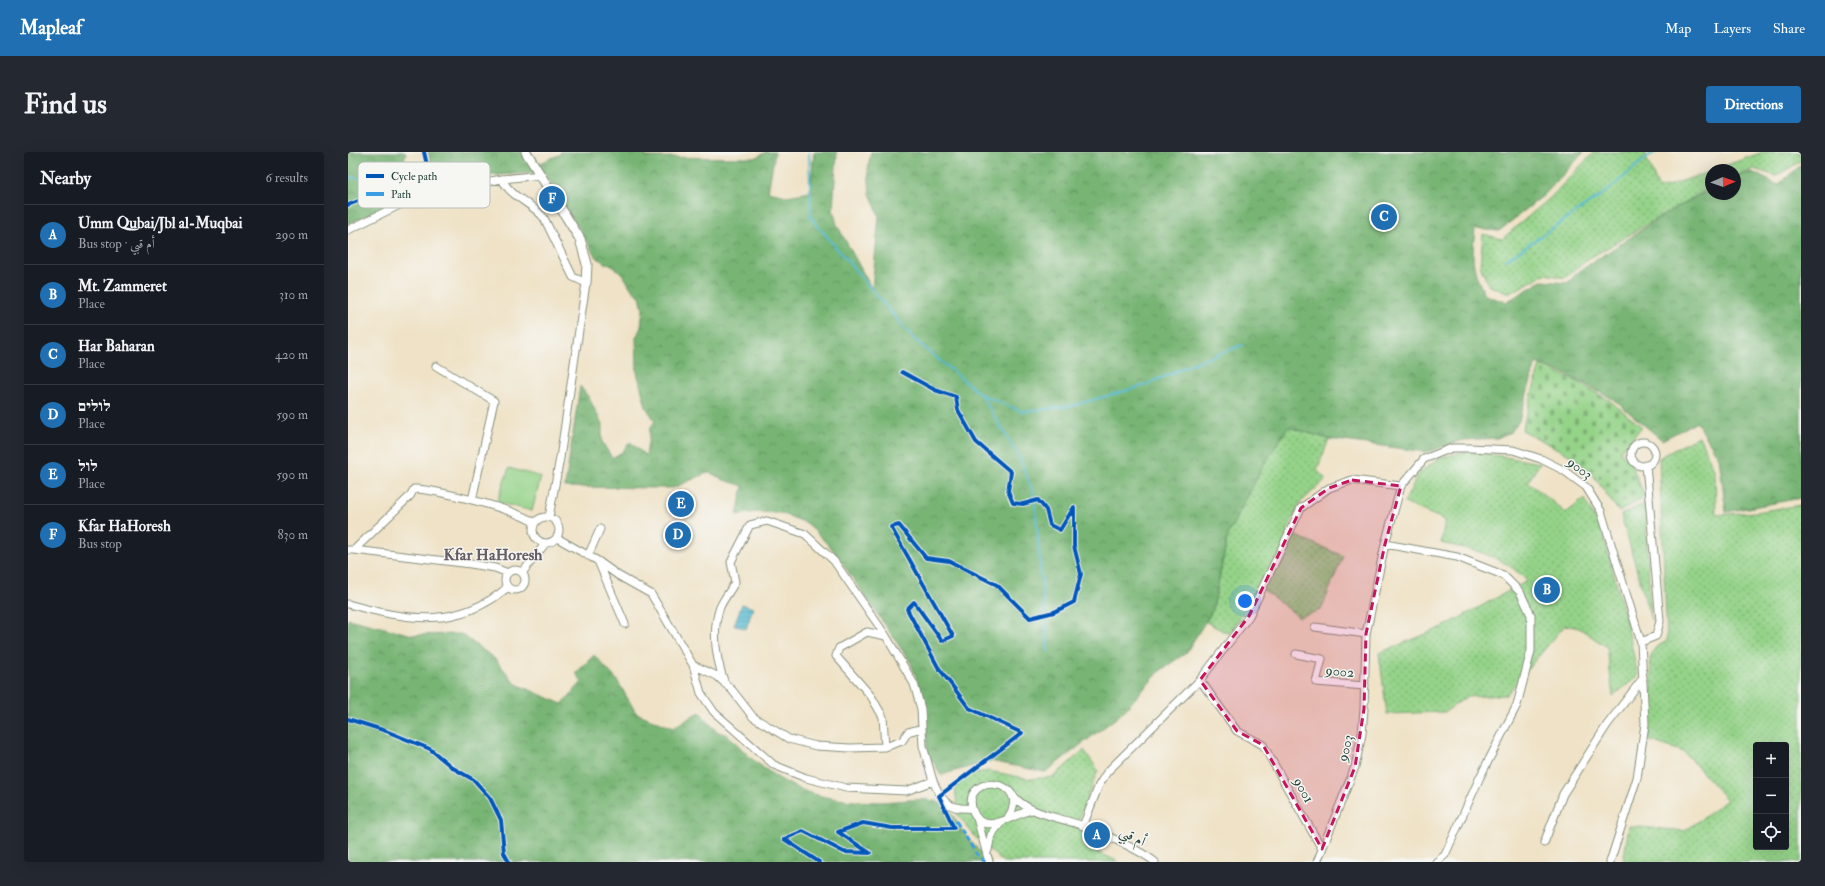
<!DOCTYPE html>
<html lang="en">
<head>
<meta charset="utf-8">
<style>
  :root { --surface:#171b24; --page:#242831; --text:#f1f3f6; --muted:#9ea1a6; --line:#363941; --accent:#1f6fb2 }
  body { margin:0; font-family:"IM FELL Double Pica",Amiri,"Frank Ruhl Libre",serif; background:var(--page); color:var(--text) }
  .controls { position:absolute; right:12px; bottom:12px; display:grid; overflow:hidden; border-radius:4px; box-shadow:0 4px 16px #0002 }
  .controls button { width:36px; height:36px; display:grid; place-items:center; padding:0; border:0; border-bottom:1px solid var(--line); background:var(--surface); color:var(--text); font:20px sans-serif }
  .compass { position:absolute; left:1357px; top:12px; width:36px; height:36px; border-radius:50%; background:var(--surface); box-shadow:0 4px 16px #0002; rotate:88deg }
  .you { position:absolute; left:897px; top:449px; width:14px; height:14px; margin:-10px; border:3px solid #fff; border-radius:50%; background:#1a73e8; box-shadow:0 0 0 6px #1a73e833 }
  .badge { display:grid; place-items:center; width:26px; height:26px; border-radius:50%; background:var(--accent); color:#fff; font-size:13px; font-weight:700 }
  .pin { position:absolute; translate:-50% -50%; border:2px solid #fff; box-shadow:0 1px 4px #0006 }
  .list { margin:0; padding:0; list-style:none }
  h2 { display:flex; justify-content:space-between; align-items:center; height:52px; margin:0; padding:0 16px; font-size:17px }
  h2 small { font-size:13px; font-weight:400; color:var(--muted) }
  .list li { display:grid; grid-template-columns:26px 1fr auto; gap:12px; align-items:center; box-sizing:border-box; height:60px; padding:0 16px; border-top:1px solid var(--line) }
  .list b { display:block; font-size:15px; white-space:nowrap }
  .list p { margin:0; font-size:13px; white-space:nowrap; color:var(--muted) }
  .list em { font-size:13px; font-style:normal; color:var(--muted) }
  .icon { flex:none; width:22px; height:22px; fill:none; stroke:currentColor; stroke-width:2; stroke-linecap:round; stroke-linejoin:round }
  .map { position:relative; flex:none; width:1453px; height:710px; overflow:hidden; border-radius:4px }
  header { display:flex; align-items:center; gap:24px; box-sizing:border-box; height:56px; padding:0 20px; background:var(--accent); color:#fff }
  header strong { font-size:19px }
  nav { display:flex; gap:22px; margin-inline-start:auto; font-size:14px }
  .intro { display:flex; align-items:center; justify-content:space-between; box-sizing:border-box; height:96px; padding:0 24px }
  h1 { margin:0; font-size:28px }
  .button { padding:10px 18px; border-radius:4px; background:var(--accent); color:#fff; font-size:14px; font-weight:700 }
  main { display:flex; gap:24px; padding:0 24px }
  aside { flex:1; background:var(--surface); border-radius:4px; box-shadow:0 4px 16px #0002 }
  .map>svg:first-child { display:block }
  .green { fill:url(#green-dots); stroke:#5a885e; fill-rule:evenodd }
  .forest { fill:url(#forest-crowns); stroke:#4c7954 }
  .cemetery { fill:url(#cemetery-stones); stroke:#5a885e }
  .pitch { fill:#95d389; stroke:#5a885e }
  .water { fill:url(#water-rules); stroke:#3a7c84 }
  .lines { fill:none; stroke-linecap:round; stroke-linejoin:round }
  .stream { stroke:#56bbd4; stroke-width:2 }
  .minor-casing { stroke:#87907d; stroke-width:9 }
  .major-casing { stroke:#87907d; stroke-width:11 }
  .minor { stroke:#fff; stroke-width:7 }
  .major { stroke:#fff; stroke-width:9 }
  .quiet { stroke:#3c9ee2; stroke-width:3; stroke-dasharray:6 3; stroke-linecap:butt }
  .cycleway-casing { stroke:#f6f6f2; stroke-width:6 }
  .cycleway { stroke:#0057b8; stroke-width:4 }
  .marked { fill:#c2185b; fill-opacity:0.2; stroke:#c2185b; stroke-width:3; stroke-dasharray:8 5; stroke-linejoin:round }
  .labels { text-anchor:middle; stroke-width:3; stroke-linejoin:round; paint-order:stroke }
  .street-label { font-size:14px; fill:#1f3d34; stroke:#f6f6f2 }
  .quarter-label { font-size:16px; font-weight:bold; fill:#655c64; stroke:#f6f6f2 }
  .key { fill:#f6f6f2; stroke:#b6beb9; stroke-width:1 }
  .key-label { font-size:11px; fill:#1f3d34 }
</style>
</head>
<body>
<header>
<strong>Mapleaf</strong>
<nav><a>Map</a><a>Layers</a><a>Share</a></nav>
</header>
<div class="intro"><h1>Find us</h1><a class="button">Directions</a></div>
<main>
<aside>
<h2>Nearby<small>6 results</small></h2>
<ul class="list">
<li><span class="badge">A</span><div><b>Umm Qubai/Jbl al-Muqbai</b><p>Bus stop · أم قبي</p></div><em>290 m</em></li>
<li><span class="badge">B</span><div><b>Mt. Zammeret</b><p>Place</p></div><em>310 m</em></li>
<li><span class="badge">C</span><div><b>Har Baharan</b><p>Place</p></div><em>420 m</em></li>
<li><span class="badge">D</span><div><b>לולים</b><p>Place</p></div><em>590 m</em></li>
<li><span class="badge">E</span><div><b>לול</b><p>Place</p></div><em>590 m</em></li>
<li><span class="badge">F</span><div><b>Kfar HaHoresh</b><p>Bus stop</p></div><em>830 m</em></li>
</ul>
</aside>
<div class="map">
<svg width="1453" height="710" viewBox="0 0 1453 710">
  <defs>
    <pattern id="green-dots" width="8" height="8" patternUnits="userSpaceOnUse"><rect width="8" height="8" fill="#95d389"/><path d="M2 2h.1M6 6h.1" fill="none" stroke="#79ac71" stroke-width="1.8" stroke-linecap="round"/></pattern>
    <pattern id="forest-crowns" width="20" height="18" patternUnits="userSpaceOnUse"><rect width="20" height="18" fill="#78b575"/><path d="M2 6a3 3 0 1 1 6 0M12 15a3 3 0 1 1 6 0" fill="none" stroke="#629461"/></pattern>
    <pattern id="cemetery-stones" width="16" height="16" patternUnits="userSpaceOnUse"><rect width="16" height="16" fill="#95d389"/><path d="M2 7V4a2 2 0 0 1 4 0v3zM10 15v-3a2 2 0 0 1 4 0v3z" fill="#79ac71"/></pattern>
    <pattern id="water-rules" width="6" height="5" patternUnits="userSpaceOnUse"><rect width="6" height="5" fill="#56bbd4"/><path d="M0 2.5h6" fill="none" stroke="#4799ad"/></pattern>
  </defs>
  <rect width="100%" height="100%" fill="#f6f6f2"/>
  <filter id="ink" filterUnits="userSpaceOnUse"><feTurbulence type="fractalNoise" baseFrequency=".025" numOctaves="2"/><feDisplacementMap in="SourceGraphic" scale="8" xChannelSelector="R" yChannelSelector="G"/><feConvolveMatrix kernelMatrix="1 2 1 2 8 2 1 2 1" color-interpolation-filters="sRGB"/></filter>
  <filter id="wash" filterUnits="userSpaceOnUse"><feTurbulence type="fractalNoise" baseFrequency=".012" numOctaves="4" result="noise"/><feDisplacementMap in="SourceGraphic" scale="16" xChannelSelector="R" yChannelSelector="G"/><feGaussianBlur stdDeviation="0.9" result="paint"/><feColorMatrix in="noise" values="0 0 0 0 0 0 0 0 0 0 0 0 0 0 0 0 0 1.4 0 .05"/><feComposite in="paint" operator="in"/></filter>
  <g filter="url(#wash)">
    <rect width="100%" height="100%" fill="#efe2c6"/>
    <path class="green" d="M1246,0H1296L1311,37L1363,19V35L1240,107L1217,126L1197,122L1162,141L1141,134L1132,114L1135,82L1154,87L1202,46Z
      M1415,0H1453V9L1428,24L1406,17L1387,25V18H1365Z
      M940,275L981,287L969,318L978,327L952,351L939,380L995,404L973,458L951,465L912,435L881,482L858,470L865,457L880,382L916,312Z
      M1351,284L1367,320L1368,363L1407,360L1453,353V710H1275L1281,674L1337,679L1379,648L1336,600L1300,588L1304,539L1302,507L1307,496L1319,489L1311,306ZM1408,593H1438V695H1408Z
      M1123,299L1192,311L1180,330L1218,361L1236,347L1255,382L1278,467L1290,524L1265,544L1259,495L1231,476L1217,473L1158,543L1118,545L1097,560L1039,562L1031,501L1095,475L1179,429C1153,402 1128,399 1093,391L1097,368L1056,351L1071,321L1093,305Z
      M1297,351L1303,468L1273,363Z
      M736,598L750,618L730,669L743,697L771,710H655L628,686L610,663L607,636L619,622L641,619L682,627L705,625Z"/>
    <path class="forest" d="M0,0H58L52,24L70,28L83,12L80,0H183L190,12L213,2L212,0H299L297,5L407,6L418,0H427L420,40L439,44L462,40L466,0H489L485,57L489,73L524,137L531,64L522,41L520,17L523,0H1236L1196,43L1151,79L1127,77C1124,106 1123,116 1137,143L1158,150L1194,129L1219,131L1230,120L1322,59L1363,37V42H1387V25L1404,20L1430,33L1453,13V346L1378,360L1371,306L1349,270L1314,288L1265,247L1215,221L1188,211L1171,269L1163,280L1149,286L1115,288L1079,300L981,287L940,275L916,312L880,382L865,457L838,501L813,518L772,563L697,620L642,609L593,623L579,600V576L576,548L563,511L486,399L459,371L432,361L408,360L389,363L395,334L376,328L361,320L325,336L217,335L232,234L241,246L254,272V290L264,306L274,300L282,290L298,304L302,277L307,269L298,255L289,220L288,186L293,175L295,156L292,144C281,138 281,130 274,122C261,108 250,114 241,93L196,20L138,24L76,37L0,72Z
      M0,467L65,483L113,482L147,507L168,532L214,552L234,530L228,521L246,503L269,528L288,561L325,576L352,560C357,566 362,573 368,578C371,581 376,581 379,583C388,589 398,603 408,610C449,643 480,649 532,650C547,650 580,644 592,651C603,657 608,670 615,680C623,691 634,701 644,710H0Z"/>
    <path class="cemetery" d="M1192,213L1226,228L1261,248L1294,275L1272,299L1284,314L1297,345L1271,360L1245,323L1225,305L1174,278Z"/>
    <path class="pitch" d="M161,316L193,325L184,359L149,350Z"/>
    <path class="water" d="M394,452L405,456L398,477L386,473Z"/>
    <g class="lines">
      <path class="stream" d="M461,0L463,66L565,186L632,242L675,260L723,254L798,233L846,211L895,193
        M0,25L14,27
        M1158,108L1262,37L1300,4L1308,0
        M633,242L672,307L686,343L700,499"/>
    </g>
  </g>
  <g filter="url(#ink)">
    <g class="lines">
      <g class="minor-casing">
        <path id="minor" d="M154,27C163,46 183,50 196,66L225,125L238,131L212,306L201,365
          M0,78L76,41L154,27L193,23
          M88,214L146,249L124,348
          M1283 302a12 12 0 1 1 24 0a12 12 0 1 1-24 0Z
          M185 378a13 13 0 1 1 26 0a13 13 0 1 1-26 0Z
          M209,386L250,409L277,472
          M1037,392L1109,405L1155,423L1172,440L1183,463V499L1169,553L1132,625L1097,703L1088,710
          M0,398H6L62,344L66,337C91,338 167,357 187,371
          M6,398L123,412L147,416L160,421
          M240,404L252,377
          M250,409L271,424L303,442L345,513L353,541L366,560L426,613L458,626L498,636L558,639L585,629C594,650 601,658 624,656
          M157 428a10 10 0 1 1 20 0a10 10 0 1 1-20 0Z
          M174,421L197,392
          M0,452C58,468 110,478 160,435
          M967,475L1018,482
          M1293,490L1308,484L1312,469L1298,313
          M948,502L974,507L968,530L1017,534
          M345,513L369,524L384,538L405,565L441,587L468,594L502,596L537,595
          M852,528L889,579L915,593L974,697
          M377,532C368,507 363,480 372,455C376,446 383,438 387,430L383,410L402,373L419,369L457,382L486,409L538,484
          M574,576L560,580L554,589L537,595L535,565L523,544L488,504L491,496L519,480L538,484L566,532L573,557L575,594L585,629
          M662,640C679,663 709,664 735,674C754,681 792,698 807,710
          M629,666L641,710
          M659,667C688,626 611,619 625,659C635,687 666,661 684,658
          M735,674L751,633L759,620L852,528L901,464L953,356L981,336L1004,328L1053,334
          M1196,691L1215,642L1259,573L1295,526
          M640,698L643,683L652,672
          M969,710L1007,615L1014,582L1016,557L1018,482L1037,392L1053,334L1076,307L1104,296H1122L1165,298L1193,307L1215,318L1238,335L1253,359L1293,490L1297,572L1289,626L1262,710"/>
      </g>
      <g class="major-casing">
        <path id="major" d="M178,0L232,87L239,112L238,131"/>
      </g>
      <use href="#minor" class="minor"/>
      <use href="#major" class="major"/>
      <path class="quiet" d="M608,669L627,700L637,710"/>
      <g class="cycleway-casing">
        <path id="cycleway" d="M0,53L33,40L70,28L76,23L79,13L76,0
          M0,567L38,579L82,597L105,616L126,628L142,646L153,668L156,701L161,710
          M471,710L436,687L455,679L496,700L522,701L490,680L515,671L544,676H606L591,644L674,581L621,556L590,515L559,457L566,450L594,489L605,484L543,375L551,373L578,406L601,409L649,433L682,466L706,460L726,450L733,422L726,394V355L712,378L702,373L698,358L690,348L675,352L665,351L660,339L663,320L628,290L610,258L608,245L587,238L554,220"/>
      </g>
      <use href="#cycleway" class="cycleway"/>
    </g>
  </g>
  <path class="marked" d="M1004,328L1053,334L1037,392L1018,482L1016,557L1007,615L974,697L915,593L889,579L852,528L901,464L953,356L981,336Z"/>
  <g class="labels">
    <g class="street-label">
      <text transform="translate(1232 316) rotate(37)" y="5">9003</text>
      <text transform="translate(992 519) rotate(5)" y="5">9002</text>
      <text transform="translate(997 596) rotate(-77)" y="5">9003</text>
      <text transform="translate(956 638) rotate(60)" y="5">9001</text>
      <text transform="translate(785 684) rotate(27)" y="5">أم قبي</text>
    </g>
    <g class="quarter-label">
      <text x="145" y="408">Kfar HaHoresh</text>
    </g>
  </g>
  <rect x="10" y="10" width="132" height="46" rx="6" class="key"/>
  <rect x="18" y="22" width="18" height="4" fill="#0057b8"/>
  <rect x="18" y="40" width="18" height="4" fill="#3c9ee2"/>
  <g class="key-label">
    <text x="43" y="28">Cycle path</text>
    <text x="43" y="46">Path</text>
  </g>
</svg>
<div class="controls">
<button>+</button>
<button>−</button>
<button><svg class="icon" aria-label="locate" viewBox="0 0 24 24"><circle cx="12" cy="12" r="6"/><path d="M12 2v4M12 18v4M2 12h4M18 12h4"/></svg></button>
</div>
<svg class="compass" viewBox="-18 -18 36 36"><path d="M0-13l5 13h-10z" fill="#e53935"/><path d="M0 13l5-13h-10z" fill="#9ea1a6"/></svg>
<div class="you"></div>
<div class="pin badge" style="left:749px;top:683px">A</div>
<div class="pin badge" style="left:1199px;top:438px">B</div>
<div class="pin badge" style="left:1036px;top:65px">C</div>
<div class="pin badge" style="left:330px;top:383px">D</div>
<div class="pin badge" style="left:333px;top:352px">E</div>
<div class="pin badge" style="left:204px;top:47px">F</div>
</div>
</main>
</body>
</html>
